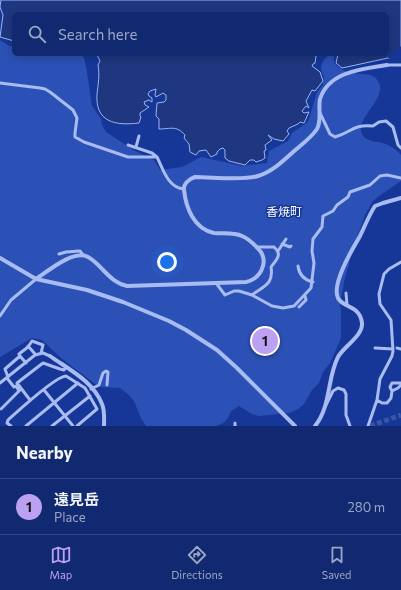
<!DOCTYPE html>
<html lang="en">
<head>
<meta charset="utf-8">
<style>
  :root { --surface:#102971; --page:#1e3579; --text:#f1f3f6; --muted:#9ca6c3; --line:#304584; --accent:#bca0f2 }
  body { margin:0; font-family:Commissioner,"Noto Sans JP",sans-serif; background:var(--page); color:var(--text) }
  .you { position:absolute; left:167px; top:262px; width:14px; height:14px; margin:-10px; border:3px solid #fff; border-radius:50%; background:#1a73e8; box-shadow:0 0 0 6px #1a73e833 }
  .badge { display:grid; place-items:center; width:26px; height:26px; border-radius:50%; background:var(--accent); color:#111; font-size:13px; font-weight:700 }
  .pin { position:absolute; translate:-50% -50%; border:2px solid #fff; box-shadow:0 1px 4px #0006 }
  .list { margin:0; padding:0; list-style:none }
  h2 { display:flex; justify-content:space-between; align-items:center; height:52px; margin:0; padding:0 16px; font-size:17px }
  h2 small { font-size:13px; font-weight:400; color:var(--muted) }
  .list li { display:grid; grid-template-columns:26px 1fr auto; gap:12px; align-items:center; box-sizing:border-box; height:56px; padding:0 16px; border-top:1px solid var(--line) }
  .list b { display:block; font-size:15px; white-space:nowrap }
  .list p { margin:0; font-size:13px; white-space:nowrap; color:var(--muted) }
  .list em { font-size:13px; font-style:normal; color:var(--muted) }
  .icon { flex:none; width:22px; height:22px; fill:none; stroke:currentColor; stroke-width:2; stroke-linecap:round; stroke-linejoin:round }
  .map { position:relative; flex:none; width:401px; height:426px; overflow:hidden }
  .search { position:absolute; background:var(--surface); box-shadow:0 2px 10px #0003; left:12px; right:12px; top:12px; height:44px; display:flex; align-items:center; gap:10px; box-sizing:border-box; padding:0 14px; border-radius:6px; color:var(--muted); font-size:15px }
  .sheet { height:108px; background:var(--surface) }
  nav { display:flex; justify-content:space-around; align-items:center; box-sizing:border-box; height:56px; border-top:1px solid var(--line); background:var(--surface); font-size:11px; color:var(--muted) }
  nav a { display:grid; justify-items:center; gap:2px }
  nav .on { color:var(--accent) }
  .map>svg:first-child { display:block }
  .green { fill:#2c51b6 }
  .water { fill:#1f3780; stroke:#9ab4f4 }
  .pier { fill:#163797 }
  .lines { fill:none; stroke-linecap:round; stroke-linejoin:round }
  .primary-tunnel { stroke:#3955a7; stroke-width:5; stroke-dasharray:5 2.5; stroke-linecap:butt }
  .minor { stroke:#a8bcf2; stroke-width:3 }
  .tertiary { stroke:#a8bcf2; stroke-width:4 }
  .labels { text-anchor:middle; stroke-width:3; stroke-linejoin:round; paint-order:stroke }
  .quarter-label { font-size:12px; fill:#fff; stroke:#163797 }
</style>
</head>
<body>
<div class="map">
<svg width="401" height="426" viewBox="0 0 401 426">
  <rect width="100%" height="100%" fill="#163797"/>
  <path class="green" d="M0,40L9,46H14V54H80L84,58L86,66L92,106L101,119L102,125L106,132L135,151L154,160L160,170L182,167L201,157L242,166L267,163L269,151L288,141L292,133L308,122L317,92L323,85L324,76C318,68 322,60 330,54L334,56V63C339,68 345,72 353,73C361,75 373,72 378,81C389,98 354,118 362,134C365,142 376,141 383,143C391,146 396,149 401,155V181L379,196L373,201L365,215L359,232L352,246L349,265L345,277L340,305L341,311V338L330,363L323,372L319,383L312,390L304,404L298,409L289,413L259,416L252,414L239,406L231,411C228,420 225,423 216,426H146L141,418L134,401L129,395L120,388L99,387L61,358L42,340L32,338L0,357Z"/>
  <path class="water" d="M1,0H401V58H388L342,68L336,63L338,54H387V14H14V41L0,37L3,15L0,7Z
    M94,54H311L316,56L315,63L313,64L312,66L320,72L323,81L315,91L312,90L306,101L309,108L306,106L302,111L304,113L309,112L304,123L300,122L298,124L289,128L287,131L289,134L283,141L274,139L268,135L272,140L265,145L266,150L264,151L265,158L262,160L256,162L254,160H250L245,165L229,161L225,158V150L223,148L220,149L217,152V154L211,157L206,150L199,151L196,155L190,152L189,144L184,138L185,135C176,125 171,129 159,129V119L156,116L157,103L164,102L166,100V95L163,93L156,97L155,95L156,89L150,91L148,94L149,96L152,98V102L149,100L144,102L145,105L149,107L140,113V116L141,117L139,123C115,126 95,122 97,94C98,84 100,75 98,65L100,61L97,55Z"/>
  <path class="pier" d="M401,46V59L399,60H392L388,58Z"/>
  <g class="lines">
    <path class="primary-tunnel" d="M370,426L401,415"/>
    <path class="minor" d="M387,65H401
      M0,83L40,88L45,89L50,92L73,110L77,118L75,133V137L84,142L128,157H157C163,169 168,188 184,189
      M320,113L330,134L335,137C352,132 353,124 373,126L379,122L386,121L393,127L398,145L401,148
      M128,145L152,153L157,157
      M136,147L139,136
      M282,244L290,247L291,246
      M278,251L286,239
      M59,254L66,252L79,251H80L83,255
      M298,266C299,274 304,280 313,282
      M216,283L225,295L234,291H239L252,295L272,306L283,308L294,306L311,288L314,263L312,251L313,239L322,227L323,216L333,211L337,205L348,197L350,192L370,185L380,176L387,175L401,178
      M346,293L347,305
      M252,295C263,286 274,285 271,267C276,260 283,255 274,247H257
      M299,307L306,300L305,296
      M0,316L11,300L36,279
      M28,346L36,355
      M375,348L393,349
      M397,348L401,349
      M20,356L19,354L28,347L32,341L43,345L41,353
      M8,377L5,369L20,356L26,363
      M7,378L14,387L16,386L19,391
      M0,383L35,355L43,353L50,356
      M91,389L99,385L103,373L106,371L108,372L107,385
      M44,390L73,426
      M392,391L390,387L392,383H401
      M30,400L17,383L43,363L60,369L64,370L66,367
      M377,400L382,403H387L391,398L392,391L398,388L401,385
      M326,405L333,391L338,388L344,390L346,394V415L350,426
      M1,409L21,389
      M11,426L7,423L8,420C18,411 56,376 66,376L85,388L97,409L77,426
      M26,426L78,383
      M52,426L90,396
      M235,426V423
      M368,426L377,400L380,379L392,356L393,351L391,320L380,304L379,294L384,274L389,269L401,262"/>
    <path class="tertiary" d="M0,258L36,279L87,290L123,302L169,321L186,330L217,350L237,368L295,426
      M36,279C48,271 74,249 88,257C94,260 99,266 104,271C111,278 117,284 127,286L246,282C260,279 268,264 261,252C256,246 249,239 242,236C233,232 224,234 214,233C194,229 186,208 184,190C183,184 189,179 195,177C212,177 243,181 258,176C272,172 283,161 293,152C301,145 311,138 317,129C322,120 318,109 320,99C329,71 363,69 387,65
      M50,356C68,369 93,381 102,404C105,411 104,419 104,426
      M315,426C331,407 327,378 338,357C343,347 363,336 362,323C360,305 343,308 338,298C331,284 353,248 360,236C365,226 369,215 375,206L383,203L401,198"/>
  </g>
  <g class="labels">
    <g class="quarter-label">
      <text x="284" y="216">香焼町</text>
    </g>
  </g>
</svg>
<div class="you"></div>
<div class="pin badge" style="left:265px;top:341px">1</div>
<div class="search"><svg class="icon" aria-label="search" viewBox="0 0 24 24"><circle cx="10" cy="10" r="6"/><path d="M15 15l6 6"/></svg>Search here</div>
</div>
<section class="sheet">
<h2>Nearby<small></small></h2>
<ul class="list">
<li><span class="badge">1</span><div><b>遠見岳</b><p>Place</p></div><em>280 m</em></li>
</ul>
</section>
<nav>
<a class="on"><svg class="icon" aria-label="map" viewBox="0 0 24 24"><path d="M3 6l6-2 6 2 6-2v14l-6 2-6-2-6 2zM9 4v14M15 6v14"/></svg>Map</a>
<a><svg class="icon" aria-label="directions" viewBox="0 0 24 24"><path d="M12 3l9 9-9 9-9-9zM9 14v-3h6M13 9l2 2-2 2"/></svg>Directions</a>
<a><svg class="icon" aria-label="saved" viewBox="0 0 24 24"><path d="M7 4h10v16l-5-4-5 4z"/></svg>Saved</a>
</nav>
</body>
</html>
